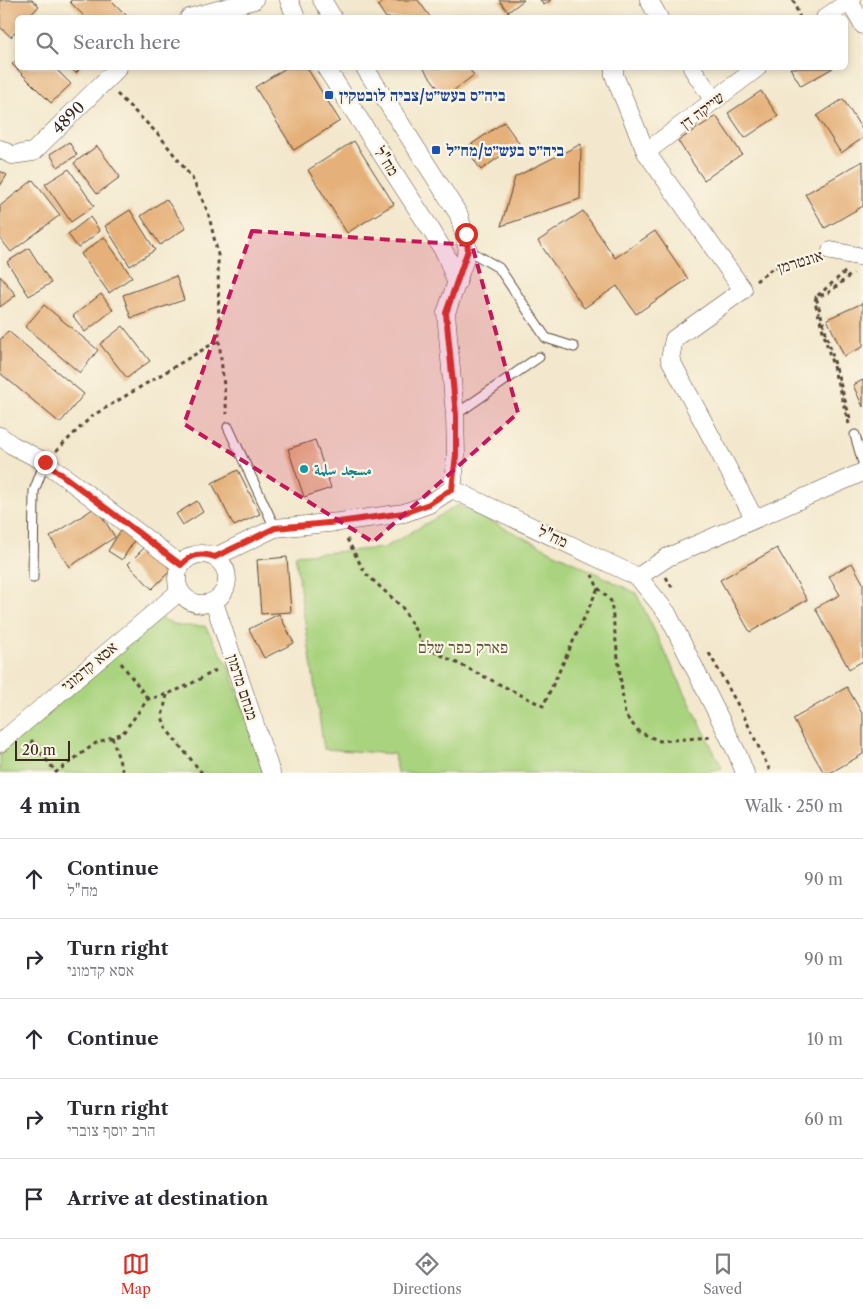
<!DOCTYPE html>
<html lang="en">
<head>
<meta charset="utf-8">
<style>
  :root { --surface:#fff; --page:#f7f7f7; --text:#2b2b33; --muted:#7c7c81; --line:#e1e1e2; --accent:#d93025 }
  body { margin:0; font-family:"Libre Caslon Text",Amiri,"Frank Ruhl Libre",serif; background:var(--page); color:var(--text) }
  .scale { position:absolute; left:15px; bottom:12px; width:55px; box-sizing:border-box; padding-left:5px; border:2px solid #3b2a1e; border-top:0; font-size:14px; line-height:18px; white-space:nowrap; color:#3b2a1e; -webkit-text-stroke:4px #fcf5e5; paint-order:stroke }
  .stop { position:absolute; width:15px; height:15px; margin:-11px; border:4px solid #d93025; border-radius:50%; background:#fff }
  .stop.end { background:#d93025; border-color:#fff; box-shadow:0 1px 5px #0008 }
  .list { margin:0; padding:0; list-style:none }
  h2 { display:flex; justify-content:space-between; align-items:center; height:65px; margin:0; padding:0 20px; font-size:21px }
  h2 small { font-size:16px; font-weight:400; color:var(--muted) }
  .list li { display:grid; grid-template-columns:32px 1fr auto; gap:15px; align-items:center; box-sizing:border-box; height:80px; padding:0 20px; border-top:1px solid var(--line) }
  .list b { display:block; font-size:19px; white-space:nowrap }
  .list p { margin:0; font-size:16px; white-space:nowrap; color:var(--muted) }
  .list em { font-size:16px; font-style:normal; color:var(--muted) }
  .icon { flex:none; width:28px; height:28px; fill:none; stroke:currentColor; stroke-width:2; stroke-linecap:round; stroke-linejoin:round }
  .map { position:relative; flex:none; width:863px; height:773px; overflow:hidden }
  .search { position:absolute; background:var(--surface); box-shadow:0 2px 8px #0003; left:15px; right:15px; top:15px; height:55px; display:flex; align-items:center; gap:12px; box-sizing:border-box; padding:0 18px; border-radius:8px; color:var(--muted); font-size:19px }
  .sheet { height:465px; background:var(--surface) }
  nav { display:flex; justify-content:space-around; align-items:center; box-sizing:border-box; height:70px; border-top:1px solid var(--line); background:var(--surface); font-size:14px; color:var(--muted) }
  nav a { display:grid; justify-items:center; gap:2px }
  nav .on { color:var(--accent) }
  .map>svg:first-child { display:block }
  .green { fill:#a9d37e; stroke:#727e4e }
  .building { fill:#e5b079 }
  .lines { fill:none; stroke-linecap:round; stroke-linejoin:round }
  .lane-casing { stroke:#574638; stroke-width:11 }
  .street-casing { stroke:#574638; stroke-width:19 }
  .path { stroke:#574638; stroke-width:3; stroke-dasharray:4 4; stroke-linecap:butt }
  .lane { stroke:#fff; stroke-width:9 }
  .street { stroke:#fff; stroke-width:18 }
  .route { stroke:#d93025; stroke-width:6 }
  .marked { fill:#c2185b; fill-opacity:0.2; stroke:#c2185b; stroke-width:4; stroke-dasharray:10 6; stroke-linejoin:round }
  .transit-dot { fill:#1a4fb4; stroke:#fcf5e5; stroke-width:2 }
  .culture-dot { fill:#0f9aa8; stroke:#fcf5e5; stroke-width:2 }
  .labels { text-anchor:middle; stroke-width:4.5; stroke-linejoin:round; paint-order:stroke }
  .transit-label { font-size:16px; font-weight:bold; fill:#164399; stroke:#fcf5e5; text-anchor:start }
  .street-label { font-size:16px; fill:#3b2a1e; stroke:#fcf5e5 }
  .culture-label { font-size:16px; font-weight:bold; fill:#0d838f; stroke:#fcf5e5; text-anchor:start }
  .park-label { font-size:16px; fill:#565436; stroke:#fcf5e5 }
</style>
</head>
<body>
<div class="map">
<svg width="863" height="773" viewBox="0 0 863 773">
  <rect width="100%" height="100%" fill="#fcf5e5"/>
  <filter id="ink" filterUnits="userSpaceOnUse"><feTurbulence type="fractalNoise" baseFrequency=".02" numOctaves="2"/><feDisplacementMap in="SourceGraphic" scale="10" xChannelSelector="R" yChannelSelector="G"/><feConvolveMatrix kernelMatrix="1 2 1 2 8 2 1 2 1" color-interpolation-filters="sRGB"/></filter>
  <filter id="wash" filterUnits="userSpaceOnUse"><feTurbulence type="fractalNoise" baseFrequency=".0096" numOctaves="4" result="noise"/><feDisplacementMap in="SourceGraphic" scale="20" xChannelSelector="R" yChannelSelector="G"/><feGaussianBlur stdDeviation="1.12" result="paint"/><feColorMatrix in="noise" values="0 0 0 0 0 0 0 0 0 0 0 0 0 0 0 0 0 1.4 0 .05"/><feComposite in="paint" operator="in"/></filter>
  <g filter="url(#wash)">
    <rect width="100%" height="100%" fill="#f3e8cd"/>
    <path class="green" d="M458,505L636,593L722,768L702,773H397L394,754L324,749L295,555L384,548Z
      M158,617L179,626H205L230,669L265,773H0V754Z"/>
    <g id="blocks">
      <path class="building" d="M0,0H32L39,6L28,18H18V29L11,37L0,27Z
        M71,0H111L129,18H86L70,2Z
        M386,0H418L431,18H386L378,6Z
        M499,0H524L508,12Z
        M540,0H551L544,5Z
        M18,59V68H55L71,84L51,103L12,64Z
        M70,68H81L76,73Z
        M286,68H307L340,121L294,150L255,87Z
        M423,68H468L474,75L445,97Z
        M790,68H833L801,86Z
        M761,91L778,116L745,138L728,113Z
        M843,99L863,131V138L841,153L817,116Z
        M716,116L742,154L704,180L678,141Z
        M504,122L519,143L481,170L466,148Z
        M354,141L394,204L347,233L308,170Z
        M69,142L77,155L58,167L50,154Z
        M581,144L580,199L501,226L515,177Z
        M97,146L120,177L97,194L74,163Z
        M863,161V206L825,228L805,194Z
        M69,169L94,206L71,222L45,184Z
        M0,171L7,175L0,186Z
        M33,180L60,215L11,252L0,238V206Z
        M166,199L186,228L160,245L141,216Z
        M130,210L155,250L130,266L105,226Z
        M583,211L615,258L655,231L688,279L636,314L617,286L584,308L538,241Z
        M90,217L100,231L78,248L68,234Z
        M104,237L132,277L109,293L81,254Z
        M29,248L51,283L29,296L7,262Z
        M0,276L16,295L0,307Z
        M176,276L184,300L131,318L123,295Z
        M101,294L113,310L85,332L73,316Z
        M863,303V347L844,356L827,319Z
        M44,305L98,350L80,373L25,327Z
        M123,326L150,361L127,378L100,344Z
        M8,331L84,394L60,423L0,373V340Z
        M863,380V407L853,385Z
        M315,440L331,488L304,497L288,449Z
        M238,470L260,514L234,526L212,483Z
        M197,501L203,512L183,525L176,514Z
        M96,507L115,537L69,567L50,537Z
        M122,528L136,538L122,560L108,551Z
        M147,545L171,570L152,589L128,564Z
        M777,548L807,600L750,632L720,580Z
        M287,557L291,612L261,614L257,560Z
        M852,563L863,583V661L849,669L815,608L840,595L829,576Z
        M279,614L294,643L264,658L249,629Z
        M847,687L863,715V754L830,773H824L793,719Z"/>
    </g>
  </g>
  <g filter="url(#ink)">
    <use href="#blocks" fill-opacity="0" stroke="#574638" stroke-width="1"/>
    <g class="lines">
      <g class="lane-casing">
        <path id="lane" d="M468,250L499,268L546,338L574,347
          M455,415L539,357
          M228,427L275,528
          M855,435L863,463
          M33,578L34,491L45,462"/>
      </g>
      <g class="street-casing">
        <g id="street">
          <path d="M289,0L296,18"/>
          <path d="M322,0L333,18"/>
          <path d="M649,0L659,18"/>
          <path d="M849,1L863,25"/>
          <path d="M189,18L254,0"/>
          <path d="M825,18L851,0"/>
          <path d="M326,68L433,233L446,255L457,284"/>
          <path d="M365,68L459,215L468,250L446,313L455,415L456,455L452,489L638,577L667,613L737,753L745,773"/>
          <path d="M614,68V75L646,152L743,290L674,339L670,359L754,518"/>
          <path d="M692,68L714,101"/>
          <path id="s1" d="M0,149L12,155L33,152L118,68"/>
          <path d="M646,152L757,68"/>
          <path d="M831,251L863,257"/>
          <path d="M0,436L12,445L45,462L181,565"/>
          <circle cx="202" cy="579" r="25"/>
          <path d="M215,557L275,528L339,522L404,513L429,504L452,489"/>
          <path d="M638,577L668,557L863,472"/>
          <path d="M214,602L271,773"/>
          <path d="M0,743L180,591"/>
        </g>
      </g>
      <path class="path" d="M793,0L800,18
        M117,94L159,135L192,178L208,212L218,255L219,340L227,414
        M845,272L816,297L851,422
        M756,281L773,268L816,255
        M849,424L815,302L816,297L828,293L853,273
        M56,451L92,416L219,340
        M347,539L365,573L402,607L425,647L543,706L598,588L592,575
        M666,577L673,589
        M598,588L611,601L625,715L639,732L660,741L711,737
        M709,653L743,714L771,773
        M121,663L148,699
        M167,695L162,717L167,730L202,773
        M112,737L123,773
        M31,740L56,772
        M55,773L96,743L123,733L148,699C174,694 195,682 218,669"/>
      <use href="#lane" class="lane"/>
      <use href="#street" class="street"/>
    </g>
  </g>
  <g class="lines" filter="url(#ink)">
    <path class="route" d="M45,462L181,565C191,554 201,552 215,557L275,528L339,522L404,513L429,504L452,489L456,455V415L446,313L468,250L466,234"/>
  </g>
  <path class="marked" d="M252,231L472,245L518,413L373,542L184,424Z"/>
  <g class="transit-dot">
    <rect x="324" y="90" width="10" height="10" rx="2.5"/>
    <rect x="431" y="145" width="10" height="10" rx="2.5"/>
  </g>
  <circle class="culture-dot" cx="304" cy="469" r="5"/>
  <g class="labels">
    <g class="transit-label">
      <text x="339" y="101">ביה״ס בעש״ט/צביה לובטקין</text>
      <text x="446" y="156">ביה״ס בעש״ט/מח״ל</text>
    </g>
    <g class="street-label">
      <text transform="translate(702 110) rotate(-37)" y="6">שייקה דן</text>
      <text dy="6" stroke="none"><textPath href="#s1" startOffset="84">4890</textPath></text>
      <text transform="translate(387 161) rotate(57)" y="6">מח"ל</text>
      <text transform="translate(800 261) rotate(-17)" y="6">אונטרמן</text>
      <text transform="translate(553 536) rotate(25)" y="6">מח"ל</text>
      <text transform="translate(89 666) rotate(-40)" y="6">אסא קדמוני</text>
      <text transform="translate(243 687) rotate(72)" y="6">מנחם מדמון</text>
    </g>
    <g class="culture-label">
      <text x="314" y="475">مسجد سلمة</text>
    </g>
    <g class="park-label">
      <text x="463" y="653">פארק כפר שלם</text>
    </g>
  </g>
</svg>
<div class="scale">20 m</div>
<div class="stop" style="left:466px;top:234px"></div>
<div class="stop end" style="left:45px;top:462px"></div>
<div class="search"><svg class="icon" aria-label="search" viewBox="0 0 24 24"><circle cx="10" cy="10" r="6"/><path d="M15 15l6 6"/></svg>Search here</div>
</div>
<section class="sheet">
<h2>4 min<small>Walk · 250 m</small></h2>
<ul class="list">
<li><svg class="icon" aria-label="ahead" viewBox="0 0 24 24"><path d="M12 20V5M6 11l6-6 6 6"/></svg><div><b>Continue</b><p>מח&quot;ל</p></div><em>90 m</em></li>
<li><svg class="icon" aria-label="right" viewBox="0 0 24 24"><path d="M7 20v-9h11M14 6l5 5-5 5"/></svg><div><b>Turn right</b><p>אסא קדמוני</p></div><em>90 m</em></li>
<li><svg class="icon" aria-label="ahead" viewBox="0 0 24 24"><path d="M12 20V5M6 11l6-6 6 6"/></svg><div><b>Continue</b></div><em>10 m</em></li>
<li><svg class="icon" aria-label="right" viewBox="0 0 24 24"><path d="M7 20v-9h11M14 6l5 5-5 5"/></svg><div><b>Turn right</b><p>הרב יוסף צוברי</p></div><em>60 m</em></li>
<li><svg class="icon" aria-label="arrive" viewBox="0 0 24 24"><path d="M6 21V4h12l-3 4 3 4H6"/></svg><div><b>Arrive at destination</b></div></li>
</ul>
</section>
<nav>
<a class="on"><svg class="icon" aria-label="map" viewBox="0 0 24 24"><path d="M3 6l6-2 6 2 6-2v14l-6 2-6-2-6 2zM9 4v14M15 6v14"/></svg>Map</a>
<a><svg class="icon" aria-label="directions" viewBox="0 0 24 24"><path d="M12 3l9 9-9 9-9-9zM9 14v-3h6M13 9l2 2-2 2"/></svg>Directions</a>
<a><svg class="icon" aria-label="saved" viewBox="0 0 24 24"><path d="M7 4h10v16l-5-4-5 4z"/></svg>Saved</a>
</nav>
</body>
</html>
